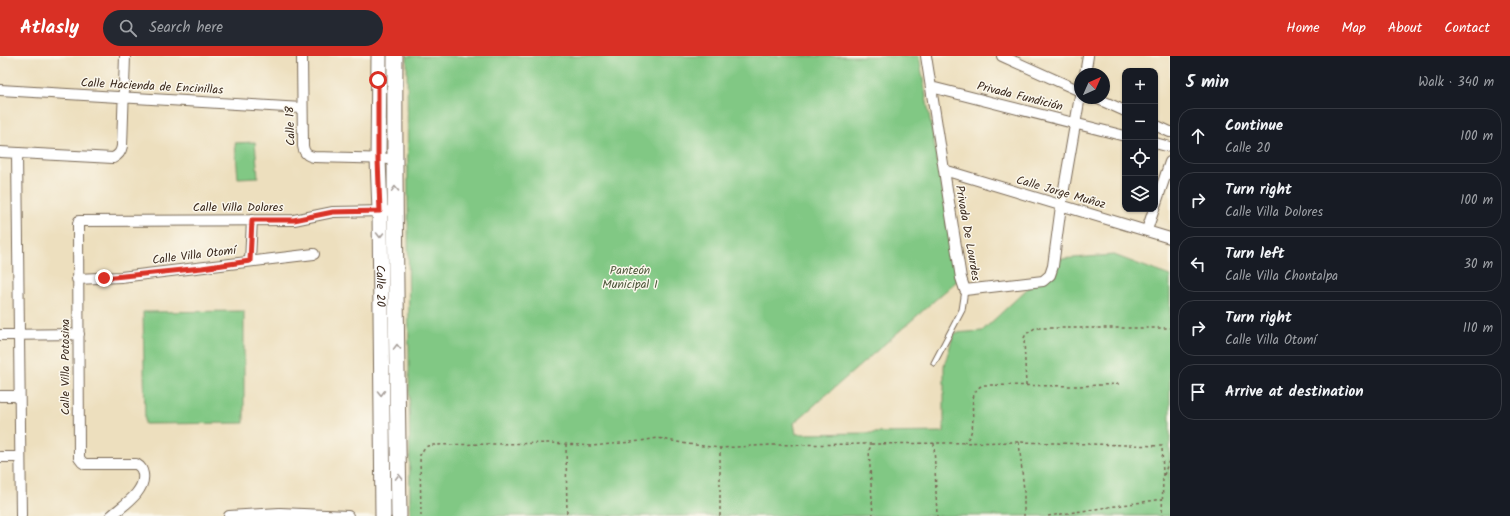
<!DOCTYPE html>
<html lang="en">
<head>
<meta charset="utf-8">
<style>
  :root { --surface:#171b24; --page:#242831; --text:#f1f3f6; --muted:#9ea1a6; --line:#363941; --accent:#d93025 }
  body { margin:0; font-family:Kalam,sans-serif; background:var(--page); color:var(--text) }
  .controls { position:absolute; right:12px; top:12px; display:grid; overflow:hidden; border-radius:8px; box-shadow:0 1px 3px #0004 }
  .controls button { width:36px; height:36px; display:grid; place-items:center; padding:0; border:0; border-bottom:1px solid var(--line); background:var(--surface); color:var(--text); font:20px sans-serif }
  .compass { position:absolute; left:1074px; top:12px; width:36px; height:36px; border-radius:50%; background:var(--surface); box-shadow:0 1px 3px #0004; rotate:45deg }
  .stop { position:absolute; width:12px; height:12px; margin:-9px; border:3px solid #d93025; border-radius:50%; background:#fff }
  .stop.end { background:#d93025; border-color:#fff; box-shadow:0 1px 4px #0008 }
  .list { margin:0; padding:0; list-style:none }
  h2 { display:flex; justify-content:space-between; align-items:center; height:52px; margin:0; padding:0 16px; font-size:17px }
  h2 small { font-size:13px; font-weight:400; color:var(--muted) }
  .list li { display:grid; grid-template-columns:26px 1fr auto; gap:12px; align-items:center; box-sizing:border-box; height:56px; margin:0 8px 8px; padding:0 8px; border:1px solid var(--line); border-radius:16px }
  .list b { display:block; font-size:15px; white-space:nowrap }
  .list p { margin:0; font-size:13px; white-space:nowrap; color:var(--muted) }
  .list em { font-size:13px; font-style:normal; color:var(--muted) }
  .icon { flex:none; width:22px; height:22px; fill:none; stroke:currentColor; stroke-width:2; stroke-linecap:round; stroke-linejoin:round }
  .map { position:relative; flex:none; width:1170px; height:460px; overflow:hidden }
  header { display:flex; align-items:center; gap:24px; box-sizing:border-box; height:56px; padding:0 20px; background:var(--accent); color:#fff }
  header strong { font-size:19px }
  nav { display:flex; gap:22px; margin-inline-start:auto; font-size:14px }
  .search { width:280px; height:36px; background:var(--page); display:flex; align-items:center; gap:10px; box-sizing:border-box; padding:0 14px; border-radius:22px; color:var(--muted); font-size:15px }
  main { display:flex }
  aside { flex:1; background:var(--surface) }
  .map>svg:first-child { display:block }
  .green { fill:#81c884; stroke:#5e7951 }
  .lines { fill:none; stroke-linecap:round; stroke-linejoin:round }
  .lane-casing { stroke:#796956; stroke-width:7 }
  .street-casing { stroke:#796956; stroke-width:12 }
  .secondary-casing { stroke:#796956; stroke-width:17 }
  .path { stroke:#796956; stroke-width:1.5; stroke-dasharray:3 3; stroke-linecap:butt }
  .lane { stroke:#fff; stroke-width:5 }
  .street { stroke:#fff; stroke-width:10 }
  .secondary { stroke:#fff; stroke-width:15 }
  .oneway { stroke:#a79f9a }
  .route { stroke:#d93025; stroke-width:5 }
  .labels { text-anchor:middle; stroke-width:3; stroke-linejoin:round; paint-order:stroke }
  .street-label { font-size:12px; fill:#3b2a1e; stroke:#fbf7ec }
  .park-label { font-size:12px; fill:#50593d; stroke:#fbf7ec }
</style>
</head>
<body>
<header>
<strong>Atlasly</strong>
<div class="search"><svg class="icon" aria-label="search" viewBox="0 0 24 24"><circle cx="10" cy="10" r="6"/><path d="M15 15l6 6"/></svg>Search here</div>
<nav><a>Home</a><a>Map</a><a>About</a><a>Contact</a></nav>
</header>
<main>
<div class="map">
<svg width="1170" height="460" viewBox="0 0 1170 460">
  <rect width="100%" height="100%" fill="#fbf7ec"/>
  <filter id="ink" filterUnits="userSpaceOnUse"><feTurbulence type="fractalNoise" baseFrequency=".025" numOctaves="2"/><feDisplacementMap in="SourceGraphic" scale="8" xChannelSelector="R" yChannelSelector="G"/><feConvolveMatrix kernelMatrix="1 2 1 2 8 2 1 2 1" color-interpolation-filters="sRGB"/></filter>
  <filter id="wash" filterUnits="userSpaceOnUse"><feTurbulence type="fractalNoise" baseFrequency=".012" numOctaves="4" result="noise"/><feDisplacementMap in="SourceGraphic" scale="16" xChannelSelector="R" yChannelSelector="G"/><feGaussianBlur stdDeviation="0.9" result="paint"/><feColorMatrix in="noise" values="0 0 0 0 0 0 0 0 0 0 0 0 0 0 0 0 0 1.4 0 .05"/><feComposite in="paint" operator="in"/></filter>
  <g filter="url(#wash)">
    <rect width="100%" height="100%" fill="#eddfbe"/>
    <path class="green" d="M407,0H919L958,224L794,367L796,378L944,376V310L954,277L982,275L1059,203L1114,199L1170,220V460H410Z
      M255,86L258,121L238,122L235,87Z
      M244,255V367L145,368L143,256Z"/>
  </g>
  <g filter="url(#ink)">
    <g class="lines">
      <g class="lane-casing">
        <path id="lane" d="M934,307L962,254L965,234"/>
      </g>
      <g class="street-casing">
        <path id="street" d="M302,0L303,90C304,97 307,100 314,101L394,103
          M926,0L961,222L965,234L1043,225L1050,219L1053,210L1061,150L1080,40
          M1002,0L1080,35
          M1085,18L1088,0
          M931,31L1125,80
          M0,34L302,52
          M1096,42L1125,55
          M1155,69L1170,76
          M1155,87L1170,91
          M0,96L113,102C119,99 121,96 122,90L125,0
          M17,97L21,460
          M944,114L1170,182
          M1155,150L1170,106
          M1147,174L1154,153
          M250,205L252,164
          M77,223L121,221L314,198
          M0,279L79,278
          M0,340H19
          M0,401H20
          M111,460C122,450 146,436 143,418C142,413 141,411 136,408H85L82,406L79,402L78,168L79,165L294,164L333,156L386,155
          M229,460L280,457L348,460"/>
      </g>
      <g class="secondary-casing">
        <g id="secondary">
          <path id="s1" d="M379,0L378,103L380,155L383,460"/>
          <path d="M395,0C394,153 397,307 399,460"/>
        </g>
      </g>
      <path class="path" d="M1026,330L1024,282L1026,278L1035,272H1170
        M1019,386L1024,434V460
        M934,387L937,460
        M963,387C984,373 961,339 983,329L1080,330L1120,328
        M566,388L567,460
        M1164,419L1168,407L1170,404
        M421,460L420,399L425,391L431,389L551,387L592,390L641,385L658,382L687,388L720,392L770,389L872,388
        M720,460V392
        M873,460L869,394L872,388L1019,386L1162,390L1163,421L1162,460
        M1048,460L1163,443"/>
      <use href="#lane" class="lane"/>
      <use href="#street" class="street"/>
      <use href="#secondary" class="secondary"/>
    </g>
    <defs><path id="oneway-chevron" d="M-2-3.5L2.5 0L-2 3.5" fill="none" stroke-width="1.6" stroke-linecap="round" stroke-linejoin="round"/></defs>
    <g class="oneway">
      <use href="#oneway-chevron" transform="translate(395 133) rotate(-92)"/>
      <use href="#oneway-chevron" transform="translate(380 179) rotate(90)"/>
      <use href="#oneway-chevron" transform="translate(397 291) rotate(-91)"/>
      <use href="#oneway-chevron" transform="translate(381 337) rotate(89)"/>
      <use href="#oneway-chevron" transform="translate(399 421) rotate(-91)"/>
    </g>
  </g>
  <g class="lines" filter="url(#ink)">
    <path class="route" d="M104,222L202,212L250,205L252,164H294L333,156L380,155L378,104V24"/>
  </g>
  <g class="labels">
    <g class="street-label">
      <text transform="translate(152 30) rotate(3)" y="4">Calle Hacienda de Encinillas</text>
      <text transform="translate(1020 40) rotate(14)" y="4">Privada Fundición</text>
      <text transform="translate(290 70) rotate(-92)" y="4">Calle 18</text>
      <text transform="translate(1061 136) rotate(16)" y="4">Calle Jorge Muñoz</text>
      <text x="238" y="155">Calle Villa Dolores</text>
      <text transform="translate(968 177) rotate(80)" y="4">Privada De Lourdes</text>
      <text transform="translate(194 199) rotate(-7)" y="4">Calle Villa Otomí</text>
      <text dy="4" stroke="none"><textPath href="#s1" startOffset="230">Calle 20</textPath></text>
      <text transform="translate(65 311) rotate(-90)" y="4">Calle Villa Potosina</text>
    </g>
    <g class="park-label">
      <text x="630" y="218">Panteón<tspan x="630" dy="14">Municipal I</tspan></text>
    </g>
  </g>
</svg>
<div class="controls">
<button>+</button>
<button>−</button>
<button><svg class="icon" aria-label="locate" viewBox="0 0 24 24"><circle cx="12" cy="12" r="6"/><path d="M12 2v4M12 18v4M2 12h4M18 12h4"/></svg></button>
<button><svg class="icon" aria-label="layers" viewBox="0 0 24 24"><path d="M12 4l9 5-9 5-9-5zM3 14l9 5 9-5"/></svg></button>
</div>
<svg class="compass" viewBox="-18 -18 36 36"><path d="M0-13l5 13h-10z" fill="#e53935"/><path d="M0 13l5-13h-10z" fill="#9ea1a6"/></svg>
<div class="stop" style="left:378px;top:24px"></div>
<div class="stop end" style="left:104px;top:222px"></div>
</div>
<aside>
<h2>5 min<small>Walk · 340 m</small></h2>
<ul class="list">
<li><svg class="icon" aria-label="ahead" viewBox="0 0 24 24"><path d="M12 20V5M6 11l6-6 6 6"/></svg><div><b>Continue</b><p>Calle 20</p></div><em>100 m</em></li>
<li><svg class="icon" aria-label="right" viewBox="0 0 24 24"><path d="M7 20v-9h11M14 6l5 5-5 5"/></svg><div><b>Turn right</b><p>Calle Villa Dolores</p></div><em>100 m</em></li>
<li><svg class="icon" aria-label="left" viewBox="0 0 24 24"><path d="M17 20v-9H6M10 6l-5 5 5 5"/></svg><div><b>Turn left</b><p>Calle Villa Chontalpa</p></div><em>30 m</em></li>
<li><svg class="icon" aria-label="right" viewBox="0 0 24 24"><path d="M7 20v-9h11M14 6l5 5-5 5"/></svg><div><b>Turn right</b><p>Calle Villa Otomí</p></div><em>110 m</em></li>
<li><svg class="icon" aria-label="arrive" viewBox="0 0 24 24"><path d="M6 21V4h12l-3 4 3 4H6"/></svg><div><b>Arrive at destination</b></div></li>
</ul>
</aside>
</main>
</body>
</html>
